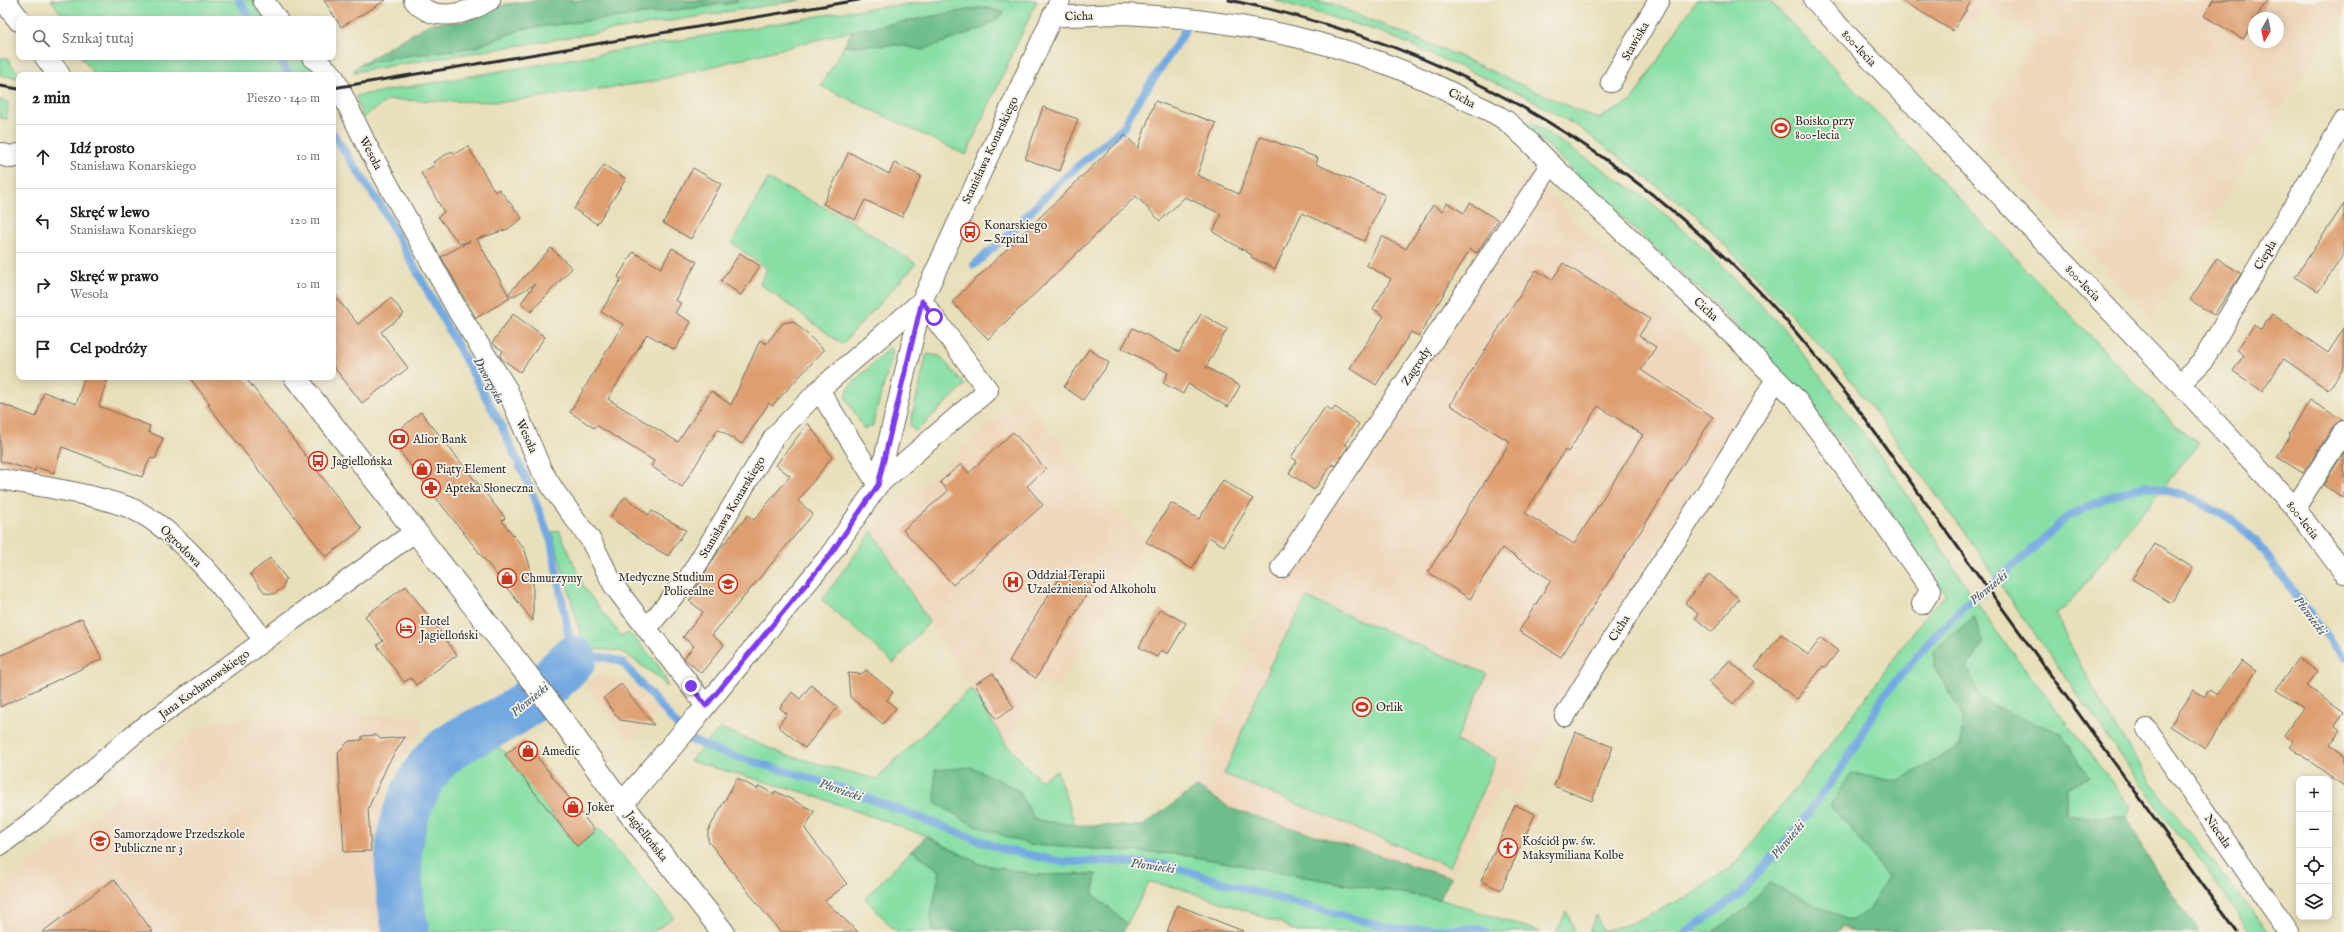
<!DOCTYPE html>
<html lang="pl">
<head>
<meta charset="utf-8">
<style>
  :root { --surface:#fff; --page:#f2f2f2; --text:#222; --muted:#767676; --line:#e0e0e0 }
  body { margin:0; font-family:"IM FELL English",serif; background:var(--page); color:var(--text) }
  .controls { position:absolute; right:12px; bottom:12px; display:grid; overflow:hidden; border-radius:8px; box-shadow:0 2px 10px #0003 }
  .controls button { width:36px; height:36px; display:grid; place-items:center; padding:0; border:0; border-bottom:1px solid var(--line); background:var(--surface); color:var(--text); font:20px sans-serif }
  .compass { position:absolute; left:2248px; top:12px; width:36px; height:36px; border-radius:50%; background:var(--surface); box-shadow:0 2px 10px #0003; rotate:189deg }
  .stop { position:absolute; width:12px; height:12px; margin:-9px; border:3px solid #7c3aed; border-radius:50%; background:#fff }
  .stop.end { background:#7c3aed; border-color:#fff; box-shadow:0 1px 4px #0008 }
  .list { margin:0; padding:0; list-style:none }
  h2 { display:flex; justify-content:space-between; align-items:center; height:52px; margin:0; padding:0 16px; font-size:17px }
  h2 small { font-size:13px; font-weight:400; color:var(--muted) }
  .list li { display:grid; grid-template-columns:26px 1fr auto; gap:12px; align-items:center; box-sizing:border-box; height:64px; padding:0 16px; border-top:1px solid var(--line) }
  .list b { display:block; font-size:15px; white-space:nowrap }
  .list p { margin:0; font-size:13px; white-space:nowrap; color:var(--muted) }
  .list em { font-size:13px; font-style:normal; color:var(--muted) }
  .icon { flex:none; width:22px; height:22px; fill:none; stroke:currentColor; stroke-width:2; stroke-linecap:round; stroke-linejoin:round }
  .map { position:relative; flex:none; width:2344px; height:932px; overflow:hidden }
  .search { position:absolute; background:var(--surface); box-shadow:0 2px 10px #0003; left:16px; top:16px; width:320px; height:44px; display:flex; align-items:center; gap:10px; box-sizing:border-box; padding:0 14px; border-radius:8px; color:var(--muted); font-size:15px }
  .panel { position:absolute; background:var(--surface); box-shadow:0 2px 10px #0003; left:16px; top:72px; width:320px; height:308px; border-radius:8px }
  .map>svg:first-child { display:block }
  .built { fill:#eed7bb; fill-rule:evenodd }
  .green { fill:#87dfa4; stroke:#598568 }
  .forest { fill:#6dbe8a; stroke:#4c745a }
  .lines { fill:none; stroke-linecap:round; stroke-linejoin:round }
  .stream { stroke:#73a9e1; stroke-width:8 }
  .river { stroke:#73a9e1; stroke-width:47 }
  .building { fill:#de9e6f; fill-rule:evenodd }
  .minor-casing { stroke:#6d6a5d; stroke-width:22 }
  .tertiary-casing { stroke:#6d6a5d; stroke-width:24 }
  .primary-casing { stroke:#6d6a5d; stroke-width:24 }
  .minor { stroke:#fff; stroke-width:20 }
  .tertiary { stroke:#fff; stroke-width:22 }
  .primary { stroke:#fff; stroke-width:22 }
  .rail { stroke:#2b2b2b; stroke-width:3 }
  .route { stroke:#7c3aed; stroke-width:5 }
  .labels { text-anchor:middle; stroke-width:3.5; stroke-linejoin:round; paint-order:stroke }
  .street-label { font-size:12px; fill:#2b2b2b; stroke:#f7f3e8 }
  .poi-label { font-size:12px; fill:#2b2b2b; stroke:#f7f3e8; text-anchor:start }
  .water-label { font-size:13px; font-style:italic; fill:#44576b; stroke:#f7f3e8 }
</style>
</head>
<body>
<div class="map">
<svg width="2344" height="932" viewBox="0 0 2344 932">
  <rect width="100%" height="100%" fill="#f7f3e8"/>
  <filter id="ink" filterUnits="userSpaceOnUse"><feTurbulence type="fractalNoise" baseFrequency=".025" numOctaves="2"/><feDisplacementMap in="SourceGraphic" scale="8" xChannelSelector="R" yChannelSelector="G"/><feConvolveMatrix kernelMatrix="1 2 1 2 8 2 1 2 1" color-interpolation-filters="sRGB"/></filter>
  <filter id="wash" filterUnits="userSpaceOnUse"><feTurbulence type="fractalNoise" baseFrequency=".012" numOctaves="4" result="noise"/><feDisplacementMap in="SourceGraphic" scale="16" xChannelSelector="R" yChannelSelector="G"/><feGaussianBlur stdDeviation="0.9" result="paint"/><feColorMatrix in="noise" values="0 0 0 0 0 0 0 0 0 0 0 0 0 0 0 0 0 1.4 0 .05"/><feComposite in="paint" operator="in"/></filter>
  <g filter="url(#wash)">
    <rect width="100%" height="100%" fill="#e8e0bb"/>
    <path class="built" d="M1933,0H2344V19L2339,17L2151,319L1977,130L2036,38L1984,6L1973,24ZM2254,18H2278V42H2254Z
      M1528,173L1751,399L1577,675L1519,797L1500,788L1451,878L1232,809L1197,787L1204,749L1253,654L1241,644L1271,600L1259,586L1460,283Z
      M1023,395L1096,492L1147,541L1057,688L1043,680L1006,744L872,531Z
      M601,674L627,681L659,711L637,736L630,739L624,736L584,682Z
      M420,715L423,729L400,760L382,804L381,880L390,932H0V886L122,795L198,728L224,719Z
      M674,917L685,932H653Z"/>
    <path class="green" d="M51,0H253L266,19H65Z
      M738,0H801L353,72L359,65L389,58L476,47L522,29L733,3Z
      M946,0H1037L966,155L821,86L844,46L901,45L922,50L1004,13L984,7L852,31L650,82L505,102L388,100L362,118L356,96L848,11Z
      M1274,0H1313L1332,4L1456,55L1597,119L1631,102L1696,0H1769L2178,428L2199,443L2065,608L2055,613C2079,664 2106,715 2138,762C2178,821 2224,876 2269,932H2249L2200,859L2168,822L2044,647L1953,517L1842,369L1697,216L1580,128L1523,95L1381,32Z
      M81,57H299L313,70L311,75H95Z
      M0,58H7L19,75V78L0,75Z
      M0,100L8,102L7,119L0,118Z
      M1531,122L1643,196L1698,242L1785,330L1893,473L1990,623L2131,807L2126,817L2087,818L2066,815V788L2088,776L2005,712L1980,698L1967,667L1984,642L1935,667L1963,716L1961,745L1898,782L1852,773L1831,806L1859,838L1888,877L1868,911L1850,921L1769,884L1743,911L1713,932H1589L1596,915L1603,931L1632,923L1693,894L1737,862L1848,722L1922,620L1946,594C1894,520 1847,442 1785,376C1703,287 1609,210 1525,123Z
      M768,179L851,221L916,264L842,344L760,284L767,269L732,243Z
      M889,348L893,351L872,427L864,429L846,398L849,387Z
      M927,354L940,356L965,385L915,432L910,425Z
      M559,530L585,589L621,636L629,633C642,647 666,668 667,687L658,677L621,651L585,649L552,532Z
      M872,531L929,622L894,663L822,600Z
      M1307,598L1487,674L1456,741L1496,759L1450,867L1224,774L1271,663Z
      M971,688L1006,744L1040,780L1057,771L1075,825L1035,820L1018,790L1030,845L1179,854L1356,886L1439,899L1541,932H1296L1281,923L1179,888L1149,882L1127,924L1093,894L1096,874L1036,875L980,864L926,836L806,793L690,761L720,728L786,755L876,779Z
      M497,747L505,752L576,847L599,828L674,917L653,932H418C411,881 408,853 430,804C437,788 446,773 461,764C472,757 485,752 497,747Z
      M912,850L940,871L931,914L933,932H896L865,898Z
      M1567,911L1574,929L1572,932H1556Z"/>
    <path class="forest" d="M538,0H738L733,3L522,29L476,47L389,58L359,65L431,23L462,22L507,4Z
      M984,7L1004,13L986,27L922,50L901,45L844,46L852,31Z
      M1974,617L1984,642L1967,667L1980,698L2005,712L2061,733L2089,777L2066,788V815L2087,818L2126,817L2156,871L2200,932H1854L1842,926L1838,932H1713L1743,911L1769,883L1850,921L1868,911L1888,877L1859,838L1830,806L1852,773L1898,782L1961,745L1963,716L1935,667L1933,651Z
      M972,767L1018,790L1035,820L1075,825L1142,826L1197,787L1232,809L1451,878L1439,899L1356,886L1179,854L1030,845L974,825L935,803V770Z
      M926,836L980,864L1036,875L1096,874L1093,894L1127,924L1123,932H933L931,914L940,871L912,850Z"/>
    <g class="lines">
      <path class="stream" d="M239,0L250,19
        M277,57L291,75
        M333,134L381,206L501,425L527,481L551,541L573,659C590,655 607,655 623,663L689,739L717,751L836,786L1002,849L1062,862L1116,861L1167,865L1245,889L1393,929H1478L1486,932
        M974,265L1009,234L1057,184L1125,126L1130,114L1182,36L1186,27
        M1686,932L1740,894L1795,831L1847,760L1882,698L1927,644L1963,608L2025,556L2066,518L2106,498L2146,485L2195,499L2233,521L2257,543L2344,658"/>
      <path class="river" d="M406,932C396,882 392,834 417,788C426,770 436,756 454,745C476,730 503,722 525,705C542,692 557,674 573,659"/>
    </g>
    <g id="blocks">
      <path class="building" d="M324,0H386L341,27Z
        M1901,0H1972L1953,31Z
        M2213,0H2267L2256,18H2254V22L2243,39L2204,16Z
        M1155,101L1216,123L1197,175L1239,194L1260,136L1318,158L1316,164L1385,195L1364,241L1302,213L1275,269L1251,257L1252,255L1213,232L1221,214L1185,197L1160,221L1136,196L988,339L952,302L1125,135L1138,148Z
        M1043,107L1078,119L1060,171L1025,159Z
        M468,146L495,192L499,189L522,218L508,229L477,239L510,298L476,318L441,257L470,241L460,244L438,217L444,212L421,173L435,165L433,162L452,151L454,154Z
        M849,152L889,174L894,163L921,176L902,217L865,200L855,220L823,204Z
        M604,165L626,179L597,224L574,209Z
        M693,168L721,184L691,239L663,223Z
        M1447,203L1464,213L1470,203L1498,220L1477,253L1470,249L1419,336L1411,332L1376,385L1350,368L1384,316L1373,309L1391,279L1366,265L1382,236L1406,249L1433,205L1443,211Z
        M2344,204V254L2318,292L2295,277Z
        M551,248L572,268L531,312L521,303L535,284L512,297L509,293Z
        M672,248L697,262L675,300L681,303L675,313L691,322L675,350L647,334L608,399L678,442L711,391L731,405L760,340L766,344L783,323L793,321L824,350L772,406L769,403L742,444L718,429L682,487L651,466L654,461L596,425L594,428L570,412L623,324L601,312L621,279L618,277L633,252L661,268Z
        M740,253L760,266L741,295L721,281Z
        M2217,258L2241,274L2214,315L2190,300Z
        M1563,263L1650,319L1639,336L1656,347L1641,370L1713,417L1561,657L1519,631L1551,580L1502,548L1470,599L1428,572L1510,442L1450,405L1536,270L1552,280ZM1598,406L1643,435L1574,544L1525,513L1565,450L1568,452Z
        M333,294L358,324L391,298L404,314L381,332L408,368L362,403L333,366Z
        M513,314L545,337L520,372L501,358L500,356L503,351L492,343Z
        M1201,314L1227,329L1206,367L1240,386L1228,407L1188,384L1183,394L1163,383L1168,373L1122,348L1133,328L1179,352Z
        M2272,314L2328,353L2344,328V368L2328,390L2284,359L2262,391L2233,371L2244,355L2237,350L2254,325L2261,330Z
        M1089,349L1109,363L1083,400L1064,387Z
        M85,377H108L99,406L150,426L148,432L163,438L155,459L150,458L142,477L62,447L54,473L36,467L35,471L0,461V403L36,417L44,392L76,404Z
        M189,377H245L362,529L326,557L208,405L210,404Z
        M2310,400L2342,420L2334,425L2303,473L2277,457L2291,435L2289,434Z
        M1326,406L1332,411L1335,407L1359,424L1345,444L1348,447L1335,466L1332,464L1314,490L1289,473L1297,461L1291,457Z
        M421,412L505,518L502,521L525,550L533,577V621L389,438Z
        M808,423L832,457L798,501L813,514L712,635L724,645L701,673L684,658L694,646L683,637L703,612L689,601L696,593L693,591L705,577L703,576L720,549L748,515L754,520L790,476L776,465Z
        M1013,432L1046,469L1027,486L1043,505L953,585L903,530L948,491L940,482L961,464L969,473Z
        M2344,452V498L2323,485Z
        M1223,480L1253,499L1224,546L1209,537L1192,569L1146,542L1171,503L1199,519Z
        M625,497L649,515L652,511L686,530L668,556L647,544L610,517Z
        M2155,544L2193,568L2171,603L2132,579Z
        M270,558L286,578L283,588L274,594L265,593L250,574Z
        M1074,569L1095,581L1036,678L1009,661L1061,574L1068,578Z
        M1709,574L1739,599L1712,632L1695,618L1698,614L1685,603Z
        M406,586L457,655L416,685L411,678L404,682L377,645L383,641L365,616Z
        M1160,609L1186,623L1168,654L1161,650L1157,657L1139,647Z
        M82,618L102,659L0,707V656Z
        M1781,634L1808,655L1821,638L1838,651L1825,668L1823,666L1797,699L1755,667Z
        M2298,658L2317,671L2307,686L2344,713L2335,726L2341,730L2330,745L2344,755V786L2290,747L2294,742L2284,735L2303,708L2276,690Z
        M1729,661L1754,681L1733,704L1709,682Z
        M2242,661L2256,671L2205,749L2170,726L2194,690L2205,697L2209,690L2217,695Z
        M866,670L893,692L887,700L896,708L883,724L850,697L848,673L862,674Z
        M993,673L1014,708L996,719L975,684Z
        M621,684L654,725L620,720L603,698Z
        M811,685L838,707L805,748L778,726L787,714L780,708L792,692L800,699Z
        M1575,732L1613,747L1592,801L1554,786Z
        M376,735L381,739L405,737L388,764L368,809L371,851L344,852L338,752L349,741L362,740V736Z
        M524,740L595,831L577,846L505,755Z
        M737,778L757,789L759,786L774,794L775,791L814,811L805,829L847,884L825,901L858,932H780L708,841V831Z
        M1515,805L1535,814L1501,890L1481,881Z
        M114,879L153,932H42Z
        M1177,905L1243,931L1242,932H1167Z"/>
    </g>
  </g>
  <g filter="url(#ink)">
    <use href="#blocks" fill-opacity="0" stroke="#6d6a5d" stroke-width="1"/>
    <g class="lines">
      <g class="minor-casing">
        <path id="minor" d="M263,0L277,19
          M414,0C433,24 468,14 490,0
          M1814,0L2180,384L2295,508L2344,573
          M1052,16C1076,17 1100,14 1124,14C1239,19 1360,44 1462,98C1476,105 1492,111 1505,120C1522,133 1536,149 1551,164L1739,341L1796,399L1931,590L1922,604
          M312,57L333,75L366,144L459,313L507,389L542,471L555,492L590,539L614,586L706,706
          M1611,82L1659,0
          M2180,384L2202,362L2344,121
          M0,479C42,487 85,492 125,506C175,523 232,599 264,640
          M878,485L922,301L1060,0
          M2295,508L2344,431
          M1281,568L1551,164
          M648,627L690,576L774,437L819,390
          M1565,716C1633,602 1710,494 1776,379
          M695,719L830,555L878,485L988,390L922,301L819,390L878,485
          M2147,729L2289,932
          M0,845L37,818L133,735L416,531"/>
      </g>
      <g class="tertiary-casing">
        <path id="tertiary" d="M295,377L561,718L622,804L723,932
          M622,804L695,719"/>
      </g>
      <g class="primary-casing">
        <path id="primary" d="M4,0L19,20
          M46,57L59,75
          M0,154L11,157L19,155"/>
      </g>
      <use href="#minor" class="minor"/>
      <use href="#tertiary" class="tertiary"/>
      <use href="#primary" class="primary"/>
      <path class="rail" d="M1229,0C1437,43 1604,134 1753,285C1789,321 1820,362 1852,401L2237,932
        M0,86L19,89
        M333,88L859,0"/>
    </g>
  </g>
  <g class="lines" filter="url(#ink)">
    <path class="route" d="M691,686L706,706L830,555L878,485L922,301L934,317"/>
  </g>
  <defs>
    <g id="stadium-ring" transform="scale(1)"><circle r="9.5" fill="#f7f3e8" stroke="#c8321e" stroke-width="1.5"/><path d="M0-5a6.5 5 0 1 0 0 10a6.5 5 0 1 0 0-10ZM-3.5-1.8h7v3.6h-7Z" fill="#c8321e"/></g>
    <g id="bus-ring" transform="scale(1)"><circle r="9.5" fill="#f7f3e8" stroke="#c8321e" stroke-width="1.5"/><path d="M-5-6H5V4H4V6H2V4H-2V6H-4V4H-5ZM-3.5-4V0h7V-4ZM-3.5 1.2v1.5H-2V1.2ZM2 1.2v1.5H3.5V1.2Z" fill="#c8321e"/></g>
    <g id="bank-ring" transform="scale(1)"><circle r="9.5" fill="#f7f3e8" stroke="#c8321e" stroke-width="1.5"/><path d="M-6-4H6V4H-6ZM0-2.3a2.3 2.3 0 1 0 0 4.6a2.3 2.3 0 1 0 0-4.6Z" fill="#c8321e"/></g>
    <g id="shop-ring" transform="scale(1)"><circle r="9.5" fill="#f7f3e8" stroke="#c8321e" stroke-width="1.5"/><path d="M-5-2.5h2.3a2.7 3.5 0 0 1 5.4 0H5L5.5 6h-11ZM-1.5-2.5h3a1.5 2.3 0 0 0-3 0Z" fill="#c8321e"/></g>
    <g id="pharmacy-ring" transform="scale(1)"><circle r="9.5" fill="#f7f3e8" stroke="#c8321e" stroke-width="1.5"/><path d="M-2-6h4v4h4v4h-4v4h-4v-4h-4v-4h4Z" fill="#c8321e"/></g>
    <g id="hospital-ring" transform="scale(1)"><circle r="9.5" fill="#f7f3e8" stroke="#c8321e" stroke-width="1.5"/><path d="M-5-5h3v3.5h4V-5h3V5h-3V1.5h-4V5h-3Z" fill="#c8321e"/></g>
    <g id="school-ring" transform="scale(1)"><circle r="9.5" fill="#f7f3e8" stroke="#c8321e" stroke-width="1.5"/><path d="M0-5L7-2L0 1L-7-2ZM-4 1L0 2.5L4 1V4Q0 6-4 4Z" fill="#c8321e"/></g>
    <g id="hotel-ring" transform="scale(1)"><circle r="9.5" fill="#f7f3e8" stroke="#c8321e" stroke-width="1.5"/><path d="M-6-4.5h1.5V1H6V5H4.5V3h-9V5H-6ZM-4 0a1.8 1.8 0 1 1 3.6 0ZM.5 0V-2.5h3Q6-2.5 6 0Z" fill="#c8321e"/></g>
    <g id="church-ring" transform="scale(1)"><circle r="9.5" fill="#f7f3e8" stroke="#c8321e" stroke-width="1.5"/><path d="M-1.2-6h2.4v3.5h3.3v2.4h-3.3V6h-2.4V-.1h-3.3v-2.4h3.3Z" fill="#c8321e"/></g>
  </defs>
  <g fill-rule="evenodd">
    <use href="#stadium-ring" x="1781" y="128"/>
    <use href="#bus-ring" x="970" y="232"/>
    <use href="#bank-ring" x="399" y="439"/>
    <use href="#bus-ring" x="318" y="461"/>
    <use href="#shop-ring" x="422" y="469"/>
    <use href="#pharmacy-ring" x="431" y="488"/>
    <use href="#shop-ring" x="507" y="578"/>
    <use href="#hospital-ring" x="1013" y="582"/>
    <use href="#school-ring" x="728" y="584"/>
    <use href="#hotel-ring" x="406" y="628"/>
    <use href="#stadium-ring" x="1362" y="707"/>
    <use href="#shop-ring" x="528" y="751"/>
    <use href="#shop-ring" x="573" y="807"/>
    <use href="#school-ring" x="100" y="841"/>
    <use href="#church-ring" x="1508" y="848"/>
  </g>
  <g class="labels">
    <g class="street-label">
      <text transform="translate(1079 16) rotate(-1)" y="4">Cicha</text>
      <text transform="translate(1635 41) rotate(-60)" y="4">Stawiska</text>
      <text transform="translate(1859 48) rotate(47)" y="4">800-lecia</text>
      <text transform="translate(1462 98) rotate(28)" y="4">Cicha</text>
      <text transform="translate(990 150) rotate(-65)" y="4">Stanisława Konarskiego</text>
      <text transform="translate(371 153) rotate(62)" y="4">Wesoła</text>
      <text transform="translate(2265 255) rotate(-59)" y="4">Ciepła</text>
      <text transform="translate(2083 283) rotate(46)" y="4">800-lecia</text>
      <text transform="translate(1706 309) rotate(43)" y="4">Cicha</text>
      <text transform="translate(1416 366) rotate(-56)" y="4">Zagrody</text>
      <text transform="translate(527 436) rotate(66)" y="4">Wesoła</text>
      <text transform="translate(732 507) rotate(-59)" y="4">Stanisława Konarskiego</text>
      <text transform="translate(2303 520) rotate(52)" y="4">800-lecia</text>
      <text transform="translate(181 546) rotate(45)" y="4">Ogrodowa</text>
      <text transform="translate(1619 628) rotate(-58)" y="4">Cicha</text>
      <text transform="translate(204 684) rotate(-36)" y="4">Jana Kochanowskiego</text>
      <text transform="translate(2218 831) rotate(55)" y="4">Niecała</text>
      <text transform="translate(647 836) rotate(52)" y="4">Jagiellońska</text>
    </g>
    <g class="poi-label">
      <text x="1795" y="125">Boisko przy<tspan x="1795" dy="14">800-lecia</tspan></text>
      <text x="984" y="229">Konarskiego<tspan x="984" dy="14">— Szpital</tspan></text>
      <text x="413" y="443">Alior Bank</text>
      <text x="332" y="465">Jagiellońska</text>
      <text x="436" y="473">Piąty Element</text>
      <text x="445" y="492">Apteka Słoneczna</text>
      <text x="1027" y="579">Oddział Terapii<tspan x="1027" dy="14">Uzależnienia od Alkoholu</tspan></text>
      <text x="714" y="581" text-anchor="end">Medyczne Studium<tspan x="714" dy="14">Policealne</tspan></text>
      <text x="521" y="582">Chmurzymy</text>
      <text x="420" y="625">Hotel<tspan x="420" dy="14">Jagielloński</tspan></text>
      <text x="1376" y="711">Orlik</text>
      <text x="542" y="755">Amedic</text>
      <text x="587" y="811">Joker</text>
      <text x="114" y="838">Samorządowe Przedszkole<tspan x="114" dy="14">Publiczne nr 3</tspan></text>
      <text x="1522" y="845">Kościół pw. św.<tspan x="1522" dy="14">Maksymiliana Kolbe</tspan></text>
    </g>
    <g class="water-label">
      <text transform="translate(490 380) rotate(61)" y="5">Dworzyska</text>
      <text transform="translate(1988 587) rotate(-40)" y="5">Płowiecki</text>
      <text transform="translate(2311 615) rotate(53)" y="5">Płowiecki</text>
      <text transform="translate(529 699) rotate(-40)" y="5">Płowiecki</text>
      <text transform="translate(841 789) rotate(19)" y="5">Płowiecki</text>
      <text transform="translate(1787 839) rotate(-50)" y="5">Płowiecki</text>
      <text transform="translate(1153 865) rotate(8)" y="5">Płowiecki</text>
    </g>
  </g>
</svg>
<div class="controls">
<button>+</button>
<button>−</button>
<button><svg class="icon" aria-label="locate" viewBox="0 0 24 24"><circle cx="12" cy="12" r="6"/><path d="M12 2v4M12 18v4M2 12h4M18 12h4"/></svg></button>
<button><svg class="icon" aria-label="layers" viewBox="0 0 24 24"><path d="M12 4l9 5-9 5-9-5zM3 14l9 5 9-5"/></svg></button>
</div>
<svg class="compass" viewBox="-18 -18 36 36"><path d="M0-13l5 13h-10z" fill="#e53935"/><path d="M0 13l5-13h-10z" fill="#767676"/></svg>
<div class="stop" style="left:934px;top:317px"></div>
<div class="stop end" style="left:691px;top:686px"></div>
<div class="search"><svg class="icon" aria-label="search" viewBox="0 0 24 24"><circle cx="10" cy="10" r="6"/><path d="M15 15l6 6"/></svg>Szukaj tutaj</div>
<section class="panel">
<h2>2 min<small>Pieszo · 140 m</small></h2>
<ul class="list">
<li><svg class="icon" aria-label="ahead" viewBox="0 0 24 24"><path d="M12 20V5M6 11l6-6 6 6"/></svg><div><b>Idź prosto</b><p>Stanisława Konarskiego</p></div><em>10 m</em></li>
<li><svg class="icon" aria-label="left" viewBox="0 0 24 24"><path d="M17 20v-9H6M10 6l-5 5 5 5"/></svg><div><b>Skręć w lewo</b><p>Stanisława Konarskiego</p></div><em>120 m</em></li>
<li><svg class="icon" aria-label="right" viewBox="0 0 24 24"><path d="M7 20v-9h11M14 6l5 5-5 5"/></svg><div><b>Skręć w prawo</b><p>Wesoła</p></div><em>10 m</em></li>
<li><svg class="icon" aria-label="arrive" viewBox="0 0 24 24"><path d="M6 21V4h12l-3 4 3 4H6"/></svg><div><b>Cel podróży</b></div></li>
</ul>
</section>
</div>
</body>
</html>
